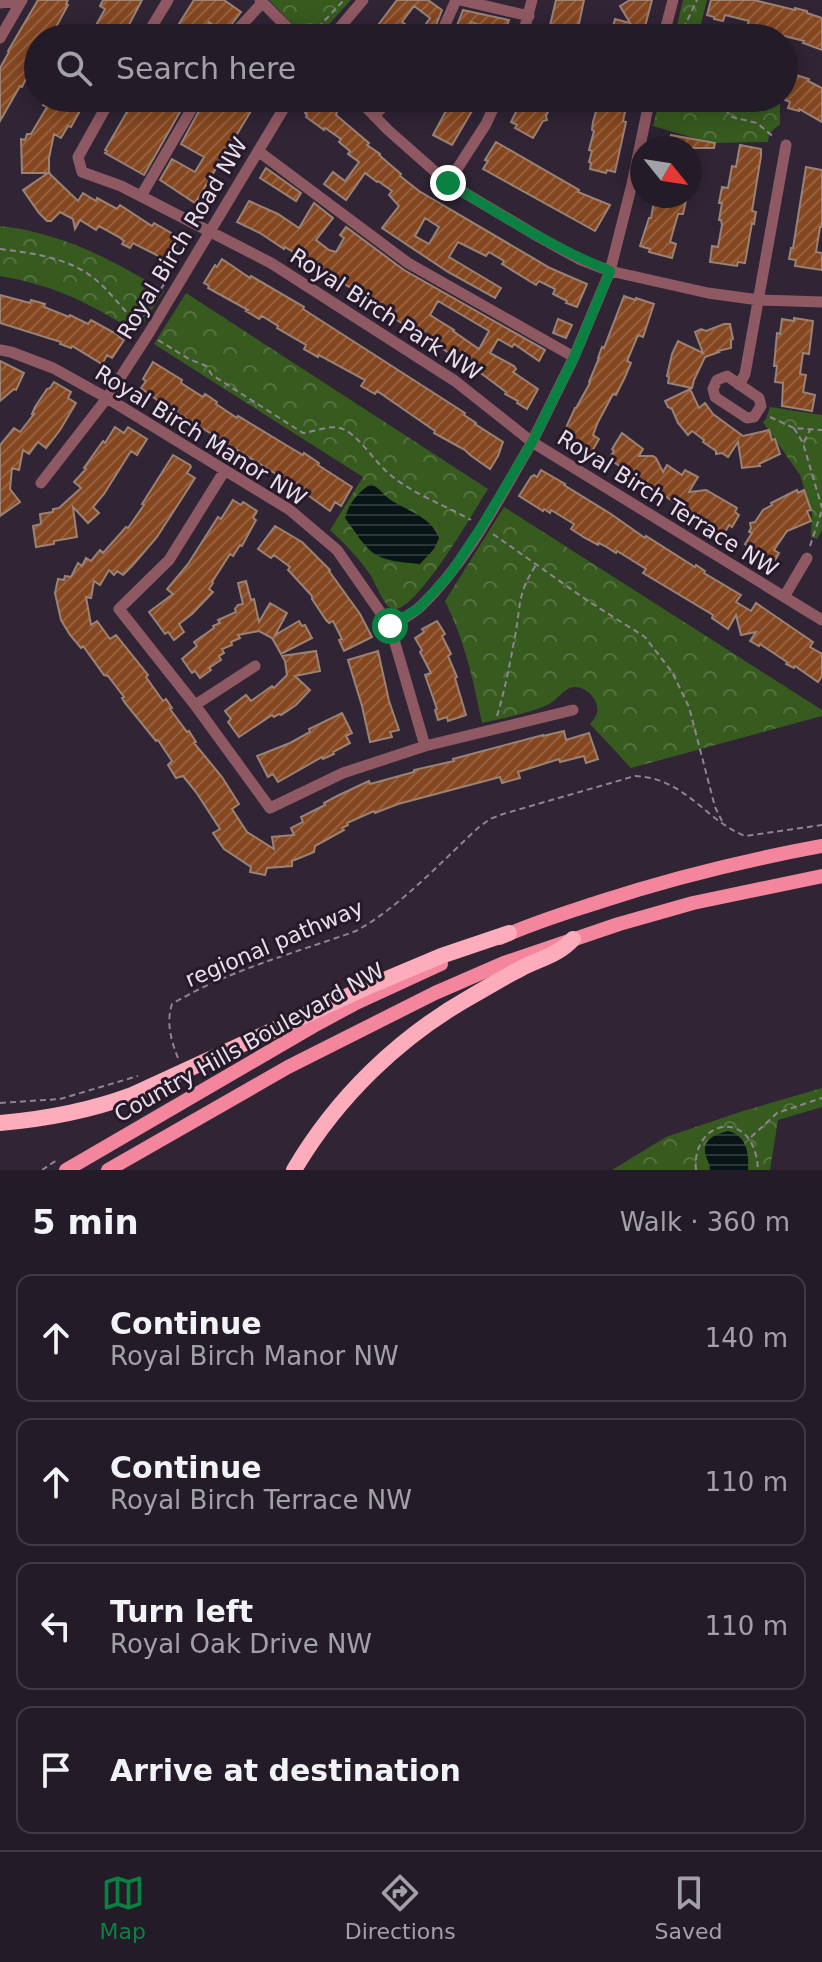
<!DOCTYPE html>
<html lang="en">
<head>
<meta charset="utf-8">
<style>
  :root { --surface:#241b28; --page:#2c2430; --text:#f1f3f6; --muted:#a3a1a8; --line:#413945; --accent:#0b8043 }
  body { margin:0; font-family:"DejaVu Sans",sans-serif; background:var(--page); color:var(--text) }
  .compass { position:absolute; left:630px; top:136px; width:72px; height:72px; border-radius:50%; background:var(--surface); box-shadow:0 4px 20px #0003; rotate:120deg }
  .stop { position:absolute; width:24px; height:24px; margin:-18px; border:6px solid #0b8043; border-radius:50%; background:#fff }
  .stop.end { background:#0b8043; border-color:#fff; box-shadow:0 2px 8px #0008 }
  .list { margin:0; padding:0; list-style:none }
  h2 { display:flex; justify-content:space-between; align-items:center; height:104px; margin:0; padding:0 32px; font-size:34px }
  h2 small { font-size:26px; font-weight:400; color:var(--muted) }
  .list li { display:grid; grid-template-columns:52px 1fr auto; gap:24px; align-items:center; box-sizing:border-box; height:128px; margin:0 16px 16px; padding:0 16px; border:2px solid var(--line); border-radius:16px }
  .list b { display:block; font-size:30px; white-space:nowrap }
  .list p { margin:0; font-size:26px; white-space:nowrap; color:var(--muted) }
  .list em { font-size:26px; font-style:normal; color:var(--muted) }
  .icon { flex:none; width:44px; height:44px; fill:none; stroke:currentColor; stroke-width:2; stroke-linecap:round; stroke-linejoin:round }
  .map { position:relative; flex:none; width:822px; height:1170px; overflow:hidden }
  .search { position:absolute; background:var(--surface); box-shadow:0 4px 20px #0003; left:24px; right:24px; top:24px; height:88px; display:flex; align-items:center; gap:20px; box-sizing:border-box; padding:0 28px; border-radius:44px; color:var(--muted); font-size:30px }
  .sheet { height:680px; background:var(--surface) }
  nav { display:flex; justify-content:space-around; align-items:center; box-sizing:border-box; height:112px; border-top:2px solid var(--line); background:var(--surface); font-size:22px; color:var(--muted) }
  nav a { display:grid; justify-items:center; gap:4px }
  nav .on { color:var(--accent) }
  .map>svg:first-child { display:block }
  .park { fill:url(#park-crowns) }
  .water { fill:url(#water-rules) }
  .building { fill:url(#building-hatch); stroke:#9a8275; stroke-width:2; fill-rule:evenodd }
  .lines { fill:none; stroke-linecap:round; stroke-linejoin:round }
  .path { stroke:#8e8492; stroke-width:2; stroke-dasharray:6 4; stroke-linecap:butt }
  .minor { stroke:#8f5963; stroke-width:11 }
  .major { stroke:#f3869c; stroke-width:14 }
  .highway { stroke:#fdacbb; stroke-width:16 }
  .route { stroke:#0b8043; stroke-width:10 }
  .labels { text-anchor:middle; stroke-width:6; stroke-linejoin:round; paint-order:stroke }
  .street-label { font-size:22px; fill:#e8dfeb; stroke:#261a2a }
</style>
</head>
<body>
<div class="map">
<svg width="822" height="1170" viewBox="0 0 822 1170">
  <defs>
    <pattern id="park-crowns" width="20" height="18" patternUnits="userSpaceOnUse" patternTransform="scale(2)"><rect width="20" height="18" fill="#375b1f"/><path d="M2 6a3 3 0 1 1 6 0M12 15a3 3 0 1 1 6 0" fill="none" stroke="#547240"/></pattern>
    <pattern id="water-rules" width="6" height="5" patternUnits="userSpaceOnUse" patternTransform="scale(2)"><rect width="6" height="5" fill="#071517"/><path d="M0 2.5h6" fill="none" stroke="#2b3739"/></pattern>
    <pattern id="building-hatch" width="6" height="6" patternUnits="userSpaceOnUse" patternTransform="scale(2)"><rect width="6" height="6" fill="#854720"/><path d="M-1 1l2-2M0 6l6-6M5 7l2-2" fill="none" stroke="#966141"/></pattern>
  </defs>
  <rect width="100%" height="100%" fill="#302435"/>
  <path class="park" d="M269,0H351L322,32H300Z
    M683,0H707L698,35L707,38H674Z
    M660,98H780V125C773,129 768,134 768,142L711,143L653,126Z
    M0,226C62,233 111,259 164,291L137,333C89,303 57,286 0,276Z
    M186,293L488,489C477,506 411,623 390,608C382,601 377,586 371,576C360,559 345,544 330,530L363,477L154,344Z
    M770,407L822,415V530L817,539L811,537L812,513L800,475L763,422L766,419Z
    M504,507L822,710V716L631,768L590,724C592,722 596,716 597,713C600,701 587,687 575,687C564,687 559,699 549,704C535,712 499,719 482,723C473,679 465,642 445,601Z
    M822,1088V1107L778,1120L770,1170H612L666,1137L743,1111Z"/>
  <path class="water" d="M371,484C380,488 384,496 392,501C409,511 432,518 439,538L434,549L420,564C372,560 372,556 345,518C349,503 358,492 371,484Z
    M728,1131C747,1136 749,1153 748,1170H710C710,1162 705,1158 705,1151C704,1137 719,1134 728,1131Z"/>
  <path class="building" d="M38,0H68L66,4L68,5L50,38H38V55L22,87L20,86L0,121V68L9,52L8,51Z
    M103,0H142L122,38H89L105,9L100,6Z
    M194,0H224L241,12L225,33L209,22L200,38H170Z
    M397,0H428L442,10L431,38H402L394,33L390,38H376L373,35V29H375ZM414,6L430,18L419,34L402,22Z
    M556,0H584L576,38H547Z
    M630,0H652L642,38H629L611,34L615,19L630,23L620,6Z
    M711,0H754L795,10V8L807,11V13L822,18V50L803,43L804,41L753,28L747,26L749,21L725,15L723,21L714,19V17L707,15Z
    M463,10L509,20L503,38H485L489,28L471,22L467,35L455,31Z
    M793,74L809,79L808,81L822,88V122L799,109V111L788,108L790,102L785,100Z
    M47,98H87L71,127L68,126L61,138L54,134L49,158V173L78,201L83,193L96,201L97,198L117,209L120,205L152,226L154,223L178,237L174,245L177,246L168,261L133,243L130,248L122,244L124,241L119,237L99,226L96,230L80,220L75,229L73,219L60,212L51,221H47L39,213L23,190L48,173H22L21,139L25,140L27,134H31L47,107L43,105Z
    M135,98H154L168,106H171L175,98H188L144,175L105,153L107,151L105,150Z
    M206,98H259L195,203L160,180L172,159L195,172L204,157L181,144Z
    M316,98H322L327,102L326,104L337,112L336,115L369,143L367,145L380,154L379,155L401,174L400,176L419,191L550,268L587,284L577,307L566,303L567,301L553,294L555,289L539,281L536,285L502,264L504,261L489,252L486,256L458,242L449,257L501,288L495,298L448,272L382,228L399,206L389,195L392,191L378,181L377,182L365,173L346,200L324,184L333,172L345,181L359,162L348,154L350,151L339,142L341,139L325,128L324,130L306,117L307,115L305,113ZM425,218L439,227L429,244L415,236Z
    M453,98H476L470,109L472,111L452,145L433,135Z
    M523,98H554L546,116L547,120L543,121L533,138L515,128L517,125L511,122Z
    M600,98L619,102L618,106L626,107L623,121L626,122L615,172L607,170L606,173L590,169L591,163L589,162L592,151L589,150L594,131L592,130L593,122Z
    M671,135L715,143L714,148H669Z
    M496,142L579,190L578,192L610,205L595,231L483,169L488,161L485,160Z
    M740,145L761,149V156L752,211L756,212L754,224L752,223L745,263L738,262L737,266L710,262L712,246L718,247L722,225L721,220H719L722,203H719L722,187L728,188L732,166L736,167Z
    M806,167L822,170V227H820L816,252L822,253V270L795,266L796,260L789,259L791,248H793Z
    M266,168L301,193L296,201L260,178Z
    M655,196H687L683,214H678L670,242L676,244L672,258L649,252L650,249L640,246L649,218H651Z
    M249,201L278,214L299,228L314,203L333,218L316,240L329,250L336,252L344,238L340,235L346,227L404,270L545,350L539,361L514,344L512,347L498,339L490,353L514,366L516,369L513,372L538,389L527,409L517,403L518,401L505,394L506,392L482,374L456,360L446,351L384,312L361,296L362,295L293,252L285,247L284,249L260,233L237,222ZM438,301L489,331L479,349L453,331L454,330L430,315Z
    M222,259L250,278L251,276L304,307L303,309L465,413L464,415L476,423L475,424L503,442L498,456L490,469L470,455L465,450L434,433L435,431L393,402L377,391L375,394L361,386L365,380L319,355L318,357L304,349L306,345L277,328L278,326L262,316L259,319L246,311L248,310L208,288L209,286L204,283L215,265L217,267Z
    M0,295L30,303L31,300L45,304L44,307L69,317L70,315L88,324L91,320L120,336L119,337L124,340L112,358L107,355L102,364L72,346L71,348L60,344L61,342L0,323Z
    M624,296L635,300L636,298L654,304L643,337L638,335L627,361L631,363L625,377L616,395L613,394L598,422L593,435L599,439L591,453L567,440L569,435L564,432L575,408H576L590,383L589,382L599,358H598L602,347L604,348Z
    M794,318L813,321L809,354L803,353L800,374L806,375L803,392L815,395L812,411L782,406L783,383L775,382L777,366H774L777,333L780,334L782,319L794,321Z
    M558,319L572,325L566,338L553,333Z
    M724,324H730L733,339L731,340V348L718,351L719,352L705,357L694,380L692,388L668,383L669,377L667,376L672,354L678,341L703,353L695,332L701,329L706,331Z
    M0,361L24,373L16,390L14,389L0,401Z
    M153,362L182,380L181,383L203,397L205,394L217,402L216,404L237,418L238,416L291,448L303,455L304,453L319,463L318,465L352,487L341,506L335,502L330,511L302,491L301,492L291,486L292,484L157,400L141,388L146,381L143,379Z
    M54,382L71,392L68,398L76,403L60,430L46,448L38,442L29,454L23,450L19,470L12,468L10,489L20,502L0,516V445L14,428L20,432L34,414H32L35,407L47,389L50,388Z
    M690,389L699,408L705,403L713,414L743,436L769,430L772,440L775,439L780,454L759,464L760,466L742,468L738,442L728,457L722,453L716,454V451L703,442L704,440L692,431L688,435L678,423L672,409L668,407L665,401Z
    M115,427L124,433L128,427L147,439L137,455L131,451L104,494L93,507L99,513L88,523L73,507L77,537L54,541V544L36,547L33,526L41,524L40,514L53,512V509L59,508L81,488L74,482L86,469L84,468L103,441L105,443Z
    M622,433L643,449L639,456H653L656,458L663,472L667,465L682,475L685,470L698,477L689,492L706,490L737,508L735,512L739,515L732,527L729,525L724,534L714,527L715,526L693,512L692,514L609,459L614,451L612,449Z
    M173,455L190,465L191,467L187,473L195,478L157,537L132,566L123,575L117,571L114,575L109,570L100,585L94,581L91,598L86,597L91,625L97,621L110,639L116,635L148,675L146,677L163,701L166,699L172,708L170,709L187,732L189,731L196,742L194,743L222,777L239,804L232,809L247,832L274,849L272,837L294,835L291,828L303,822L301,817L325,805L324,803L337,796L369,781L370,784L414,772V770L454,761L453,759L543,735V736L564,731L566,740L589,733L598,759L586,763L584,756L560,762L559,759L518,772L520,778L502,783L500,777L398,804L375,813L374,811L347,823L348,825L342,828L344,830L315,846L314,852L292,861V866L267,868L265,875L250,872L251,867L224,849L213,833L220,829L196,792L183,776L176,778L168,765L172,761L158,740L156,741L125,703L122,698L124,697L108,676L104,675L83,646L81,648L70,635L61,620L55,593L58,579L64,580L65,576L71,577L78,563L82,566L86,558L91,561L100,550L103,553L126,527L128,528L144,505L142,504Z
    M541,470L565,484L564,485L611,514L645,538L646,536L695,567L696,565L705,571L704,573L741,595L736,602L751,611L756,603L813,642L810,647L822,654V676L818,682L795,666L794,668L786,664L787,662L760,644L759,646L750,641L756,632L741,635L736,615L728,629L712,618L713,615L643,573L646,569L622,554L617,551L616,553L605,546L599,543L598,545L585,538L571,529L574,524L551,510L550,513L544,509L543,511L519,496L531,477L534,475L537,477Z
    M797,490L798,493L804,490L811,510L807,511L811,521L787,531L774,550L779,553L773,564L763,557L761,561L745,550L747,546L745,544L752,533L749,532L751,528L750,523L755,522L763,510L772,505L771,503Z
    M233,500L241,505L243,502L245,503L257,511L253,518L256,520L242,546L240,545L233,556L230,554L212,582L213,583L209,589L213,592L192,614L179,624L184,632L174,640L168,632L165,634L149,612L173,594L167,589L188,564L218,517L221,519Z
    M275,526L302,542L330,570L329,571L360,614L372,637L344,651L339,640L342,639L333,621L329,623L326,620L312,599V596L288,570L290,567L274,555L271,558L258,549Z
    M246,581L251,600L254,599L259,622L270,603L287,613L275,635L299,621L302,626L305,625L312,638L281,654L272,638L259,631L238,635L240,638L231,642L232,645L222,649L224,653L219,656L221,660L209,668L211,670L200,678L195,671L192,673L182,659L197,646L194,642L214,628L213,626L220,623L218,620L236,612L235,609L238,605L243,604L238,583Z
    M437,621L445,634L442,636L451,654L448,656L457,677L455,678L466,715L448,721L447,717L438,720L435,710L437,709L425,675L431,673L420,652L422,650L415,638L424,632L422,629Z
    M316,651L320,671L295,676L310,690L296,705L281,715L279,714L274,717L272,715L239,737L228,722L231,719L225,711L246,695L251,701L272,686L274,688L287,675L285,661L282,656Z
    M378,651L389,701L399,730L390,732L392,737L370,742L362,706L348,660Z
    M342,713L352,733L346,736L350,743L333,752L334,754L323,759L322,757L278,782L273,774L268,777L257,756L290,743L310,732L309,729Z"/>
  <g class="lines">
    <path class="path" d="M311,35L344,0
      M679,38L697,0
      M726,98C726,106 725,112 732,117L757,123L775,138
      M0,249C31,253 65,257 91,276C110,290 123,311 140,326
      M139,323L170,275
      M158,340L189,359L206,366L212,375L303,433C314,432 329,425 340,428C356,432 372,458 385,470C409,493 443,504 471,520
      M770,417L794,428L822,430
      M794,428L803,443L822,508
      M804,442L810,430
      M493,534L588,601L645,637L672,672L689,707L715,807L722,821
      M810,546L822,510
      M497,716C505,690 510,663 515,636C521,605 517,594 536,565
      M178,1058C171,1041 166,1022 172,1004C229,970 295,953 356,931C400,907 442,861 479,827L490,819L503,814L635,776C685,778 705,820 745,836L822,825
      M0,1103L60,1099L138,1076
      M131,1116L149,1103
      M751,1137L777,1113L822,1098
      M42,1170L57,1160
      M696,1170C691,1119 755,1106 758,1170"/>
    <path class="minor" d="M260,0L298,38
      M460,0L529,16
      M0,3L22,0
      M0,38L22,0
      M145,38L168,0
      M233,38L240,27L262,3
      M331,38L363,0
      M439,38L456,0
      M522,38L532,0
      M663,38L673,0
      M357,98L388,130L448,183L539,237L579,259L610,271L708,293L759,300L822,302
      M650,98L632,184L610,271L574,357L532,442L822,620
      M374,116L391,98
      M258,151L408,263L574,357
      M448,183L486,124L498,98
      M141,196L198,98
      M0,350L11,352L53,368L107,398L290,510L337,550L390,626C400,620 413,614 421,606C468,561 499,498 532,442L455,381L271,263L121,186L82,172L78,157L111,98
      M727,376L759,398L761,406L754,417L747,418L715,397L713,389L717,380Z
      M739,385L745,374L786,145
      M225,470L169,560L119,609L195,705L270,808L343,773L425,746L390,626
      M41,483L107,398L149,333L290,98
      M784,597L807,558
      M195,705L255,666
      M425,746L573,710"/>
    <path class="major" d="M500,938C532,923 566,913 599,902C672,878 746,860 822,846
      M66,1170L317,1024L354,1004L441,964
      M108,1170L288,1067L435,993L504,963L619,924L693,903L822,876"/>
    <path class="highway" d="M0,1123C46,1119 89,1111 132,1095L365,988L441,956L509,933
      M294,1170C337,1097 399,1037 472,996C488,987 504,977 520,969C539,959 559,955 573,939"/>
  </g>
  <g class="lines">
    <path class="route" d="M390,626L419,608L450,574L482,526L532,442L574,357L610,271C553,248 501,215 448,183"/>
  </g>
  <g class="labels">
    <g class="street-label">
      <text transform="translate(182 238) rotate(-59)" y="8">Royal Birch Road NW</text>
      <text transform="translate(386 314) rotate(33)" y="8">Royal Birch Park NW</text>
      <text transform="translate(201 435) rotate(32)" y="8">Royal Birch Manor NW</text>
      <text transform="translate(668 503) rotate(32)" y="8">Royal Birch Terrace NW</text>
      <text transform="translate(274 943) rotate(-23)" y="8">regional pathway</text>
      <text transform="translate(249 1042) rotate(-29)" y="8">Country Hills Boulevard NW</text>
    </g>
  </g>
</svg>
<svg class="compass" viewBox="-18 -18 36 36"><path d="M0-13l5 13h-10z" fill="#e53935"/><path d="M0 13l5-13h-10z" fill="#a3a1a8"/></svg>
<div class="stop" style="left:390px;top:626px"></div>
<div class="stop end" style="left:448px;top:183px"></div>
<div class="search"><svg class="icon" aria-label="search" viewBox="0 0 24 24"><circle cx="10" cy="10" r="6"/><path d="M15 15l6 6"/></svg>Search here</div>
</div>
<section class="sheet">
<h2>5 min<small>Walk · 360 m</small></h2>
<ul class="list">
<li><svg class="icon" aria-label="ahead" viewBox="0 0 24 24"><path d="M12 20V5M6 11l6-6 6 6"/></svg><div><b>Continue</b><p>Royal Birch Manor NW</p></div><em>140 m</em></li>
<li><svg class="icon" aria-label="ahead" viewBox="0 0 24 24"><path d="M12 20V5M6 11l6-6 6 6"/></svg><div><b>Continue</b><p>Royal Birch Terrace NW</p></div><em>110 m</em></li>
<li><svg class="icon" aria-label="left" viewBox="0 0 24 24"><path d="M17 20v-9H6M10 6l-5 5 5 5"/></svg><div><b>Turn left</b><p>Royal Oak Drive NW</p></div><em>110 m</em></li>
<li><svg class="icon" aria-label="arrive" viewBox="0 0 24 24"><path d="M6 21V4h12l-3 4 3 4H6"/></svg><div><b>Arrive at destination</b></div></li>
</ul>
</section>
<nav>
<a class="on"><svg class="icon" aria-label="map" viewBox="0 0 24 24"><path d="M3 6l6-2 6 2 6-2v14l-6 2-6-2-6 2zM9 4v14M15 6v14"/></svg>Map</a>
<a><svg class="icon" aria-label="directions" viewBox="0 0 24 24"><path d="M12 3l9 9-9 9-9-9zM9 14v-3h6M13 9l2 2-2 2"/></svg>Directions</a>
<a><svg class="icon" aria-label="saved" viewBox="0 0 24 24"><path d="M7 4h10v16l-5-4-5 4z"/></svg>Saved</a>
</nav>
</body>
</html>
